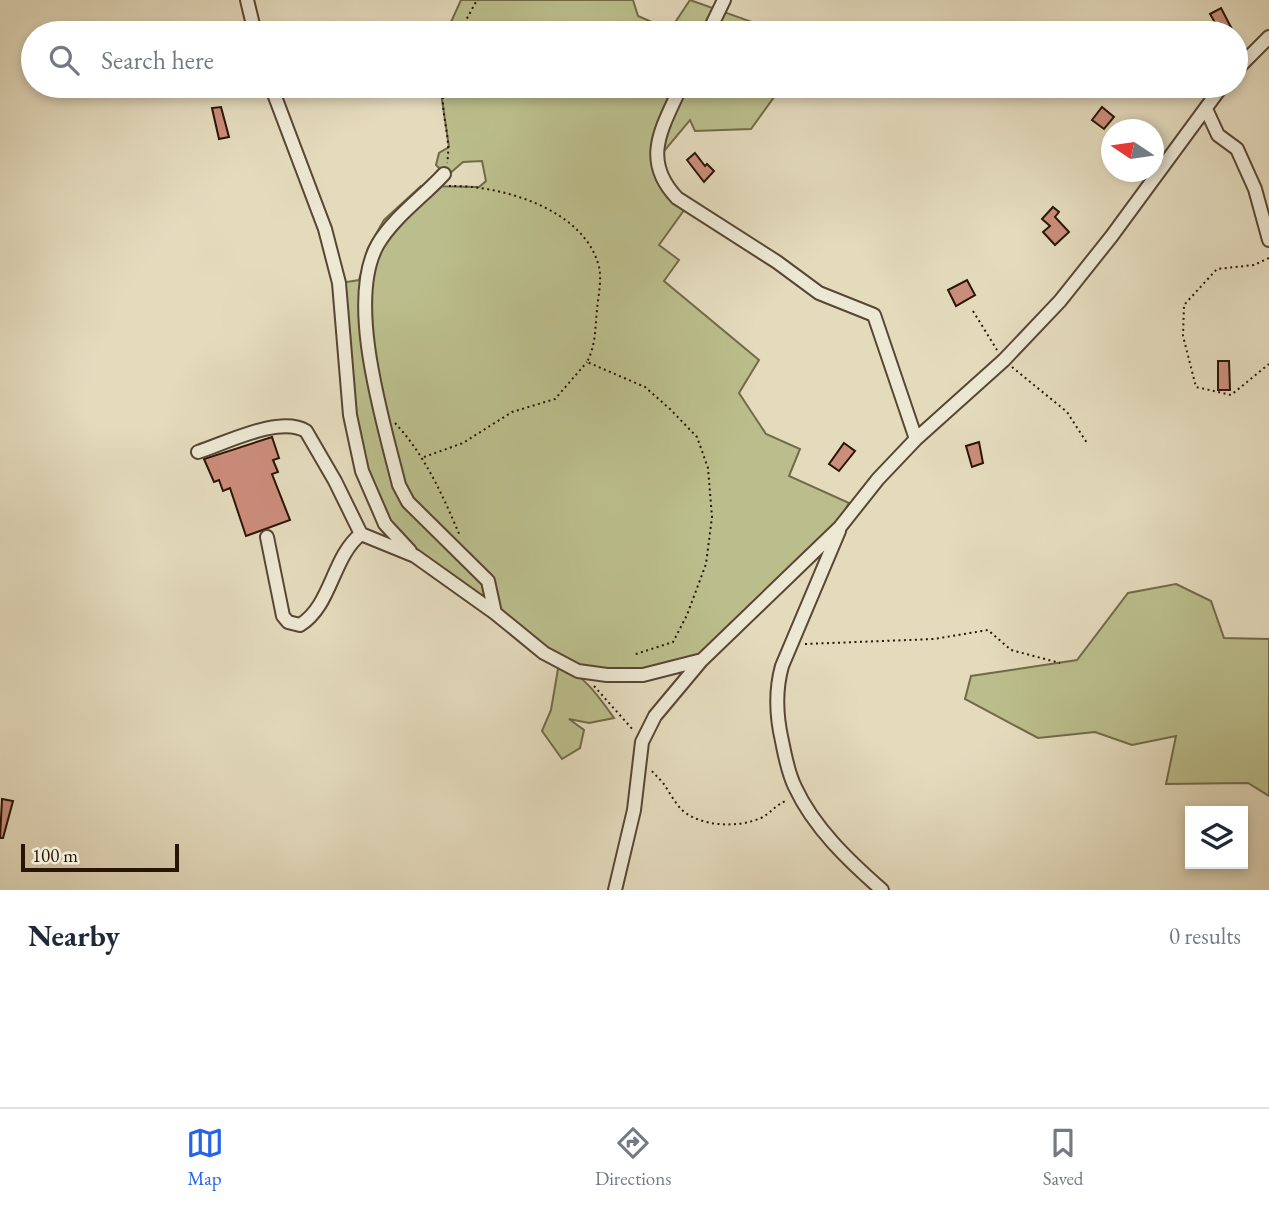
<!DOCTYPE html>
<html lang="en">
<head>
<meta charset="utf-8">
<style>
  :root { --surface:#fff; --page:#f2f2f3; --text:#1f2937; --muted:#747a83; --line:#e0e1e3; --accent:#2563eb }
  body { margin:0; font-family:"EB Garamond",serif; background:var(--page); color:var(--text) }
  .controls { position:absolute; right:21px; bottom:21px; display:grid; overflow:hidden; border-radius:0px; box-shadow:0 4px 10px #0003 }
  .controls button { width:63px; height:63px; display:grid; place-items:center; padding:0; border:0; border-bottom:2px solid var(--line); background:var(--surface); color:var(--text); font:35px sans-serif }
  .compass { position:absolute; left:1101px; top:119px; width:63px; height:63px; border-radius:50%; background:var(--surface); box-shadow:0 4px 10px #0003; rotate:283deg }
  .scale { position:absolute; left:21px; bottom:18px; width:158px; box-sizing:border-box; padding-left:7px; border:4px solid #291506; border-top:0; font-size:19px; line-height:24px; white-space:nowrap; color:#291506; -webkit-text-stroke:5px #ede8d4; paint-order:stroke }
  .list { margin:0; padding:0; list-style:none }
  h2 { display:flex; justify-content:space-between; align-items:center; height:91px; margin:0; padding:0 28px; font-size:30px }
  h2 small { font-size:23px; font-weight:400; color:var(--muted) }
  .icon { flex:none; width:38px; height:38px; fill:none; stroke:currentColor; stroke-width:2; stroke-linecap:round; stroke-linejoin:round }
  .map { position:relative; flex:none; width:1269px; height:890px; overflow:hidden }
  .search { position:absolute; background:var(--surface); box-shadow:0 4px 10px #0003; left:21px; right:21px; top:21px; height:77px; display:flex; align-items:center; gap:18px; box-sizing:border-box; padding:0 24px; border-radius:38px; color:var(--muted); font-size:26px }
  .sheet { height:217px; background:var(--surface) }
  nav { display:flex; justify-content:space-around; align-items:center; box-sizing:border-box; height:98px; border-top:2px solid var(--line); background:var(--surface); font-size:19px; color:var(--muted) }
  nav a { display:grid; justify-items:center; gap:4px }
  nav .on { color:var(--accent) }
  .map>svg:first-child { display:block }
  .green { fill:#bbbe8c; stroke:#726a49; stroke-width:2 }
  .building { fill:#cc8d7c; stroke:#291506; stroke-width:2 }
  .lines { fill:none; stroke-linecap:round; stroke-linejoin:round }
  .minor-casing { stroke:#584634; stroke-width:16 }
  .path { stroke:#291506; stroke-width:2; stroke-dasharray:2 3.5; stroke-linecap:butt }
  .minor { stroke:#ede8d4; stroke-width:12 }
</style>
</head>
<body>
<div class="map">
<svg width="1269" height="890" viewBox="0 0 1269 890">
  <rect width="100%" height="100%" fill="#e4dbbd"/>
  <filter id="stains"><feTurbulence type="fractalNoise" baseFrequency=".00286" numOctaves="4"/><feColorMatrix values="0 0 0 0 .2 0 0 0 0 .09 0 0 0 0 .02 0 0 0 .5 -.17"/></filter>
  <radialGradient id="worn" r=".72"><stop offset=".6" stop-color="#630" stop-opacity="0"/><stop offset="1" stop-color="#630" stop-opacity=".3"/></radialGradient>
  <path class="green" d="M461,0H633L638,16L670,30L690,0L783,33H446Z
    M440,86H782L751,129L695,131L690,120L659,157L668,184L687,206L659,245L679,260L664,281L759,360L739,393L766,434L800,449L789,476L849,503L838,523L702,654L652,672L617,671L579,666L553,655L429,563L386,525L363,471L340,283L359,280L368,248L384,220L421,186L479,187L486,181L482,161L463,162L447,176L436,165L439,153L449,147Z
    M1176,584L1211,601L1224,638L1269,639V796L1248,783L1166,784L1176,736L1132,745L1095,732L1038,738L965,699L971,676L1077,660L1128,593Z
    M559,663C586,678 597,694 614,718L589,723L569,719L584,730L580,748L562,759L542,731L551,710Z"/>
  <path class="building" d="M1221,8L1234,33H1221L1210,14Z
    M221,107L229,137L219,139L212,108Z
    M1102,107L1114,117L1104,129L1092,120Z
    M695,153L705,166L707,164L714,171L704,182L687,160Z
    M1053,207L1059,212L1055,217L1069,232L1055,245L1043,232L1050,226L1042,219Z
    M967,280L975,295L956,306L948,290Z
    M1218,361H1229L1230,390H1218Z
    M272,437L279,458L273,460L278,472L272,474L290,520L246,536L230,488L223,491L219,480L214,482L204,459Z
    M979,442L983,463L972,467L966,446Z
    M844,443L855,451L839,471L829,464Z
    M2,799L13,801L3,838H0Z"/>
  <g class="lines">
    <g class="minor-casing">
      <path id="minor" d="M247,0L255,33
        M708,33L724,0
        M1236,70L1269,37
        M271,86L325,229L339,283L350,415L362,471L385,524L410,551
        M681,86C663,127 640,159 677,198L777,262L819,293L874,315L916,439
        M1206,109L1218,135L1237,149L1255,189L1269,240
        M444,174C423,197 394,217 378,244C345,301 384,424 399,485L408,502L488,581L495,613
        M198,452C226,443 280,415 306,431L335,481L361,534C332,557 332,605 300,625L288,622L283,616L267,537
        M839,531L782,666C775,691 776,715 782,741C785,756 788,773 795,787C814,828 849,861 882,890
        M361,534L415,556L495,613L544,653L578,671L607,675H643L702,660L840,527L878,479L916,439L1004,360L1060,301L1111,237L1222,86
        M615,890L634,810L642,742L655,716L701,661"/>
    </g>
    <path class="path" d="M459,33L477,0
      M444,86C439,112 452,137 447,163
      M449,186C501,185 585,209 599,267C602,280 598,297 597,310C595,328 596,345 587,362L645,387L670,409L697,437L708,468L712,517L706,564L687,615L673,642L633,655
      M1269,258L1254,265L1217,269L1184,305L1183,336L1196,387L1231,395L1269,364
      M973,311L997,350
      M1012,367L1067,412L1087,443
      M395,423C425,455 443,496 460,536
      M424,457L463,443L512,412L555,399L587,362
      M805,644L934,639L988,630L1011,650L1060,663
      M594,686L634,731
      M652,771C655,775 659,778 663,783C669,791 674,802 682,810C701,827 738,828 761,818C771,813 775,805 788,800"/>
    <use href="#minor" class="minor"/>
  </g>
  <rect width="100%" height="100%" filter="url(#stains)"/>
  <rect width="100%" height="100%" fill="url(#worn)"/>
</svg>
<div class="controls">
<button><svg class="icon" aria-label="layers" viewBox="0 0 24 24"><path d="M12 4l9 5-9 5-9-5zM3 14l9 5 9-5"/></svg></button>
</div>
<svg class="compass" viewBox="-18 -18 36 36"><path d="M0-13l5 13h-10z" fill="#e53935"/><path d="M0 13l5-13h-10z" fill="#747a83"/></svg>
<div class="scale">100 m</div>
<div class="search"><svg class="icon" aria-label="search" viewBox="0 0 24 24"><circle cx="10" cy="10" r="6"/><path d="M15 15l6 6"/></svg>Search here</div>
</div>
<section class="sheet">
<h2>Nearby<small>0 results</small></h2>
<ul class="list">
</ul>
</section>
<nav>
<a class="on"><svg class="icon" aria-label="map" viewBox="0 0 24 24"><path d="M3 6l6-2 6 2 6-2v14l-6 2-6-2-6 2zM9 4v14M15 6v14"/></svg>Map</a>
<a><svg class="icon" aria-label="directions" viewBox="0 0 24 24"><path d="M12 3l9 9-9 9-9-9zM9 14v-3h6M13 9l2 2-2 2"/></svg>Directions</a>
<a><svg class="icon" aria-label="saved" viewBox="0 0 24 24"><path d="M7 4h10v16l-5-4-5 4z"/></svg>Saved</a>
</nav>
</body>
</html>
